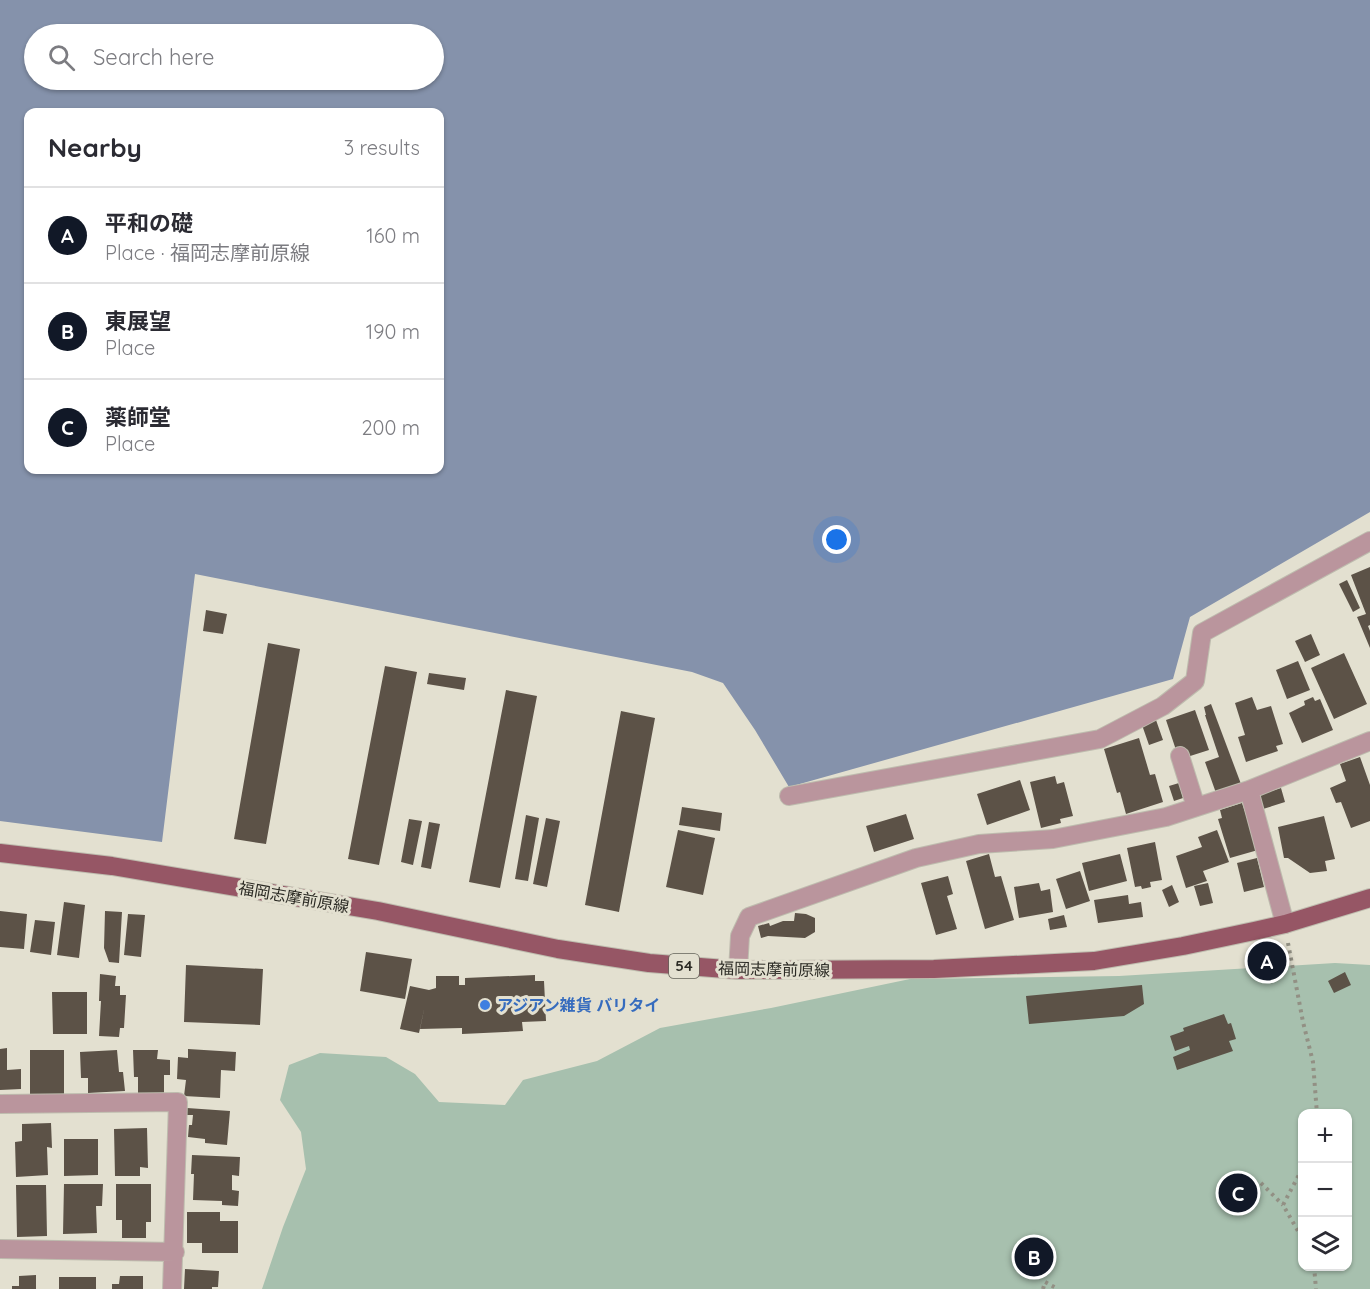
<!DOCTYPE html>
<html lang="en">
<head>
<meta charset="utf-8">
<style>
  :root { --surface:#fff; --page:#f2f2f3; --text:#2b2b33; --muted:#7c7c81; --line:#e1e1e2; --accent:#111827 }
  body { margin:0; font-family:Quicksand,"Noto Sans JP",sans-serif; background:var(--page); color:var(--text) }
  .controls { position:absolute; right:18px; bottom:18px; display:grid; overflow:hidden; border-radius:12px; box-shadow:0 2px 4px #0004 }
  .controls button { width:54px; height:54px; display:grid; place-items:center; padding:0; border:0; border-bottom:2px solid var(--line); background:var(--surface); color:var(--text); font:30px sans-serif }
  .you { position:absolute; left:837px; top:540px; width:21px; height:21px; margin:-15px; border:4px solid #fff; border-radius:50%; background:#1a73e8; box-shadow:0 0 0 9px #1a73e833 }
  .badge { display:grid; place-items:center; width:39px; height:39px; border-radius:50%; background:var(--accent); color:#fff; font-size:20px; font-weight:700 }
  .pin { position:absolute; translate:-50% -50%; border:3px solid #fff; box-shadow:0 2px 6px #0006 }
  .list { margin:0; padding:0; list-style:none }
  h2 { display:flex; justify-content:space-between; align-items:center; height:78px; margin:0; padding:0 24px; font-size:26px }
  h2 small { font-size:20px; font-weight:400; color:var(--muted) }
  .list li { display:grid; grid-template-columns:39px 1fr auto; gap:18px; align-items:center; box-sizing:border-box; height:96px; padding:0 24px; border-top:2px solid var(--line) }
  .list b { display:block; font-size:22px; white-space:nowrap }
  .list p { margin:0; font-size:20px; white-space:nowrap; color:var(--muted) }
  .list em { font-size:20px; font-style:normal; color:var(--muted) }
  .icon { flex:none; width:33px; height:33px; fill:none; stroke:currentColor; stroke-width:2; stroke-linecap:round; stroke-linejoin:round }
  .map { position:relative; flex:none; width:1370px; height:1289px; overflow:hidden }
  .search { position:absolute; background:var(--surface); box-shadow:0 2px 4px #0004; left:24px; top:24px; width:420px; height:66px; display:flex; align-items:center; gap:15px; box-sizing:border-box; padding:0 21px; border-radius:33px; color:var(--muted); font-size:22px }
  .panel { position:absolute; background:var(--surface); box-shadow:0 2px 4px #0004; left:24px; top:108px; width:420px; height:366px; border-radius:12px }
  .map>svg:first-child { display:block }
  .green { fill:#a7c0ae; fill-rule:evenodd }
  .water { fill:#8592ab; fill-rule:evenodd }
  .building { fill:#5c5247 }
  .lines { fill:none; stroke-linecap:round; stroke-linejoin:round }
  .street-casing { stroke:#bebcae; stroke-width:20 }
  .primary-casing { stroke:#bebcae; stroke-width:20 }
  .path { stroke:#929084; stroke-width:4; stroke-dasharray:3 4.5; stroke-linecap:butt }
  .street { stroke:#ba959d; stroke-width:18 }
  .primary { stroke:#965665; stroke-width:18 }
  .shop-dot { fill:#3f7fe0; stroke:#e3e0d0; stroke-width:2 }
  .labels { text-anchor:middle; stroke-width:6; stroke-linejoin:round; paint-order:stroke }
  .shield { fill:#e3e0d0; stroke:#636158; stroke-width:1.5 }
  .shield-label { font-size:15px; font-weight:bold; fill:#2c2b25 }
  .street-label { font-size:16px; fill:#2c2b25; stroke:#e3e0d0 }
  .shop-label { font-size:16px; font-weight:bold; fill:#366cbe; stroke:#e3e0d0; text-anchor:start }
</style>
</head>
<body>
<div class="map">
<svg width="1370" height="1289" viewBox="0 0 1370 1289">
  <rect width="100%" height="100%" fill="#e3e0d0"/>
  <path class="green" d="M1335,963L1370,965V1289H262L283,1227L306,1169L301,1132L280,1100L289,1065L320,1053L386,1057L415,1074L439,1102L505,1105L523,1080L597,1061L660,1028L771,1008L910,979L1119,976ZM1302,1114H1348V1266H1302Z"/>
  <path class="water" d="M0,0H1370V512L1190,617L1173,679L789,787L755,730L723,683L692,672L195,574L162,842L0,821ZM34,34H434V80H34ZM28,112H440V470H28Z"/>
  <path class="building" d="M1370,567V625L1368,626L1370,631V648L1357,617L1366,614L1351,575Z
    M1347,580L1360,608L1353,612L1339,584Z
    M206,610L227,614L223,634L203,631Z
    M1311,634L1320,655L1305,662L1295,641Z
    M268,643L300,649L266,844L234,839Z
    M1344,653L1367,704L1334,719L1311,668Z
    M1298,661L1310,690L1287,699L1276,670Z
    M385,666L417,672L379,865L348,859Z
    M429,673L466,678L464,690L427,684Z
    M506,690L537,696L500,888L469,882Z
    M1252,697L1257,710L1271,706L1283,744L1276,746L1278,751L1246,762L1238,737L1245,735L1235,703Z
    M1313,697L1315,701L1320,699L1333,730L1302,743L1289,713L1305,705L1304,701Z
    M1211,704L1241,784L1216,793L1205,762L1219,757L1205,715H1206L1204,707Z
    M1195,710L1209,750L1187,757L1177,753L1166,720Z
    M621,711L655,718L619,912L585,905Z
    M1156,720L1163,740L1149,745L1142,725Z
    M1139,738L1150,775L1155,774L1163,802L1126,814L1120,792L1117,793L1104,749Z
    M1360,757L1370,785V821L1351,828L1341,802L1336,803L1330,788L1346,781L1340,764Z
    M1055,776L1057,784L1064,782L1073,816L1060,819L1061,823L1041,828L1030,782Z
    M1020,780L1030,810L987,825L977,794Z
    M1179,783L1183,798L1174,801L1169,786Z
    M1281,788L1285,802L1263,809L1259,795Z
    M1242,803L1258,850L1230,858L1218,819L1222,818L1220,810Z
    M682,807L722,813L720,831L679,825Z
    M906,814L914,839L874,852L866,826Z
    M526,815L539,818L528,881L515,879Z
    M1324,816L1335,859L1325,861L1327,871L1310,873L1288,858H1284L1278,827Z
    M546,818L560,821L547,887L533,884Z
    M409,819L422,821L413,865L401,862Z
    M429,822L440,824L431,869L421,867Z
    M678,830L715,838L703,895L666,887Z
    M1217,830L1229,862L1203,871L1207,881L1186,888L1176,856L1202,847L1198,837Z
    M1155,842L1162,880L1150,882L1151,887L1142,889L1141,886L1135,887L1127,848Z
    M989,854L995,877L1001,876L1014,920L985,929L966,861Z
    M1120,854L1127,881L1089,891L1082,863Z
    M1257,858L1264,887L1244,892L1237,863Z
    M1080,871L1090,901L1066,909L1056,879Z
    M948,876L953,894L947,896L957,929L936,935L921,883Z
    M1039,883L1041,891L1050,889L1053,912L1019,918L1014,887Z
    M1208,883L1213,903L1200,906L1194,886Z
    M1172,885L1179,902L1169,907L1162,890Z
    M1128,895L1129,904L1141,902L1143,917L1098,923L1094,900Z
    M64,902L85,905L79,958L57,955Z
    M0,911L27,914L24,949L0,947Z
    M105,911L122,912L119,963L109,962L104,948Z
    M795,913L806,914L815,918V932L805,938L768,936L761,938L758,926L769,923L770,926L783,921H794Z
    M128,914L145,915L141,957L124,955Z
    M1064,915L1067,927L1050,930L1048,919Z
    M35,920L55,922L51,955L30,952Z
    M366,952L412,959L405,999L360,991Z
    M186,965L263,969L260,1025L184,1022Z
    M1345,972L1351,985L1334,993L1328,981Z
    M100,974L116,976L115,986H120V995H126L124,1028H120L119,1037L99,1036L101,1001H99Z
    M535,975V981H544L546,1021L522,1022L523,1031L462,1034V1028L420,1029L425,1005L419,1033L400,1029L410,986L429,990L436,988V976H459V985H465V978Z
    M1142,985L1144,1004L1124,1016L1029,1024L1026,996Z
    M52,992H87V1034H53Z
    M1224,1014L1228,1024L1231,1023L1236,1039L1229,1041L1233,1051L1177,1070L1173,1057L1190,1050L1189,1046L1175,1051L1170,1036L1184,1031L1183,1028Z
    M7,1048V1070L21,1069V1089L0,1090V1049Z
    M188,1049L236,1052L235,1071L221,1070L220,1098L184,1096L186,1080L177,1079L178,1057L188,1058Z
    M30,1050H64V1094H30Z
    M117,1050L119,1072H123L125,1091L88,1093V1078H81L80,1052Z
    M133,1050H158L157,1059L170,1060V1075H164V1093L138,1094V1077H134Z
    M187,1108L230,1111L227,1145L205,1143V1139L188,1137L189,1125H192L193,1115H187Z
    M51,1123L52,1148L47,1147L48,1175L16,1177L15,1142L22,1141V1124Z
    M147,1128L148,1168L140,1167V1176H115L114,1129Z
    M64,1139H98V1175L64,1176Z
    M192,1155L240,1157L239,1176L232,1175V1190L239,1191L238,1206L222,1205V1201L193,1200L194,1174H191Z
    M64,1184H103L102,1206H96L97,1233L63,1234Z
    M116,1184H151V1222H146V1238H122V1220H116Z
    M1239,1184L1245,1195L1236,1200L1230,1189Z
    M16,1185H46L47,1236L17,1237Z
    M187,1212H220V1221H238V1253H202V1243H187Z
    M185,1269L219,1271L218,1287H212V1289H184Z
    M36,1275V1289H12V1286H19V1276Z
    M120,1276H143V1289H112V1284H119Z
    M59,1277H96V1289H59Z"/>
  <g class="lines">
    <g class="street-casing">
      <path id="street" d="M1180,756L1196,807
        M1249,790L1285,924
        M789,796L1100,739L1163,706L1195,681L1202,633L1370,541
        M738,970L740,936L749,917L916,858L979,844L1053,839L1166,817L1249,790L1370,741
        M0,1104L178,1102L172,1289
        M0,1249L175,1252"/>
    </g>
    <g class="primary-casing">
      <path id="primary" d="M0,853L112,866L378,911L558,949L649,963L738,970L934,969L1094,961L1183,946L1254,931L1285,924L1370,898"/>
    </g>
    <path class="path" d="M1288,943L1303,1022L1313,1062L1317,1114
      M1302,1169L1283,1205L1302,1238
      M1242,1191L1259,1181L1283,1205
      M1314,1266L1316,1289
      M1043,1289L1045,1282L1058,1289"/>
    <use href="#street" class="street"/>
    <use href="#primary" class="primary"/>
  </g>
  <circle class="shop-dot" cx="485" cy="1005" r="6"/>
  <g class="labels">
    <rect class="shield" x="669" y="954" width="30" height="24" rx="4.5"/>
    <g class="shield-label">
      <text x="684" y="971">54</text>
    </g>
    <g class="street-label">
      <text transform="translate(294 897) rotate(10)" y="6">福岡志摩前原線</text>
      <text transform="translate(774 969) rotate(1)" y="6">福岡志摩前原線</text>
    </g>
    <g class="shop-label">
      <text x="497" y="1011">アジアン雑貨 バリタイ</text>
    </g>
  </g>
</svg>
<div class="controls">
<button>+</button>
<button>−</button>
<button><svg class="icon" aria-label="layers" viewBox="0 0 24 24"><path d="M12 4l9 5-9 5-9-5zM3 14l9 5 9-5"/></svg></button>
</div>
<div class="you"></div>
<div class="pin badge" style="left:1267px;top:961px">A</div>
<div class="pin badge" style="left:1034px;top:1257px">B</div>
<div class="pin badge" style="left:1238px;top:1193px">C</div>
<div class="search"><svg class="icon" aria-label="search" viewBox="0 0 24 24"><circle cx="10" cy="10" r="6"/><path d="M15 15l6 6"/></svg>Search here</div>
<section class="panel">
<h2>Nearby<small>3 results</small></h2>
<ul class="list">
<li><span class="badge">A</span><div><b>平和の礎</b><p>Place · 福岡志摩前原線</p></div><em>160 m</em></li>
<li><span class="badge">B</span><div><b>東展望</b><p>Place</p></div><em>190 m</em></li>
<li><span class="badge">C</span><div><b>薬師堂</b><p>Place</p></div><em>200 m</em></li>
</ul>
</section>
</div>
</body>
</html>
